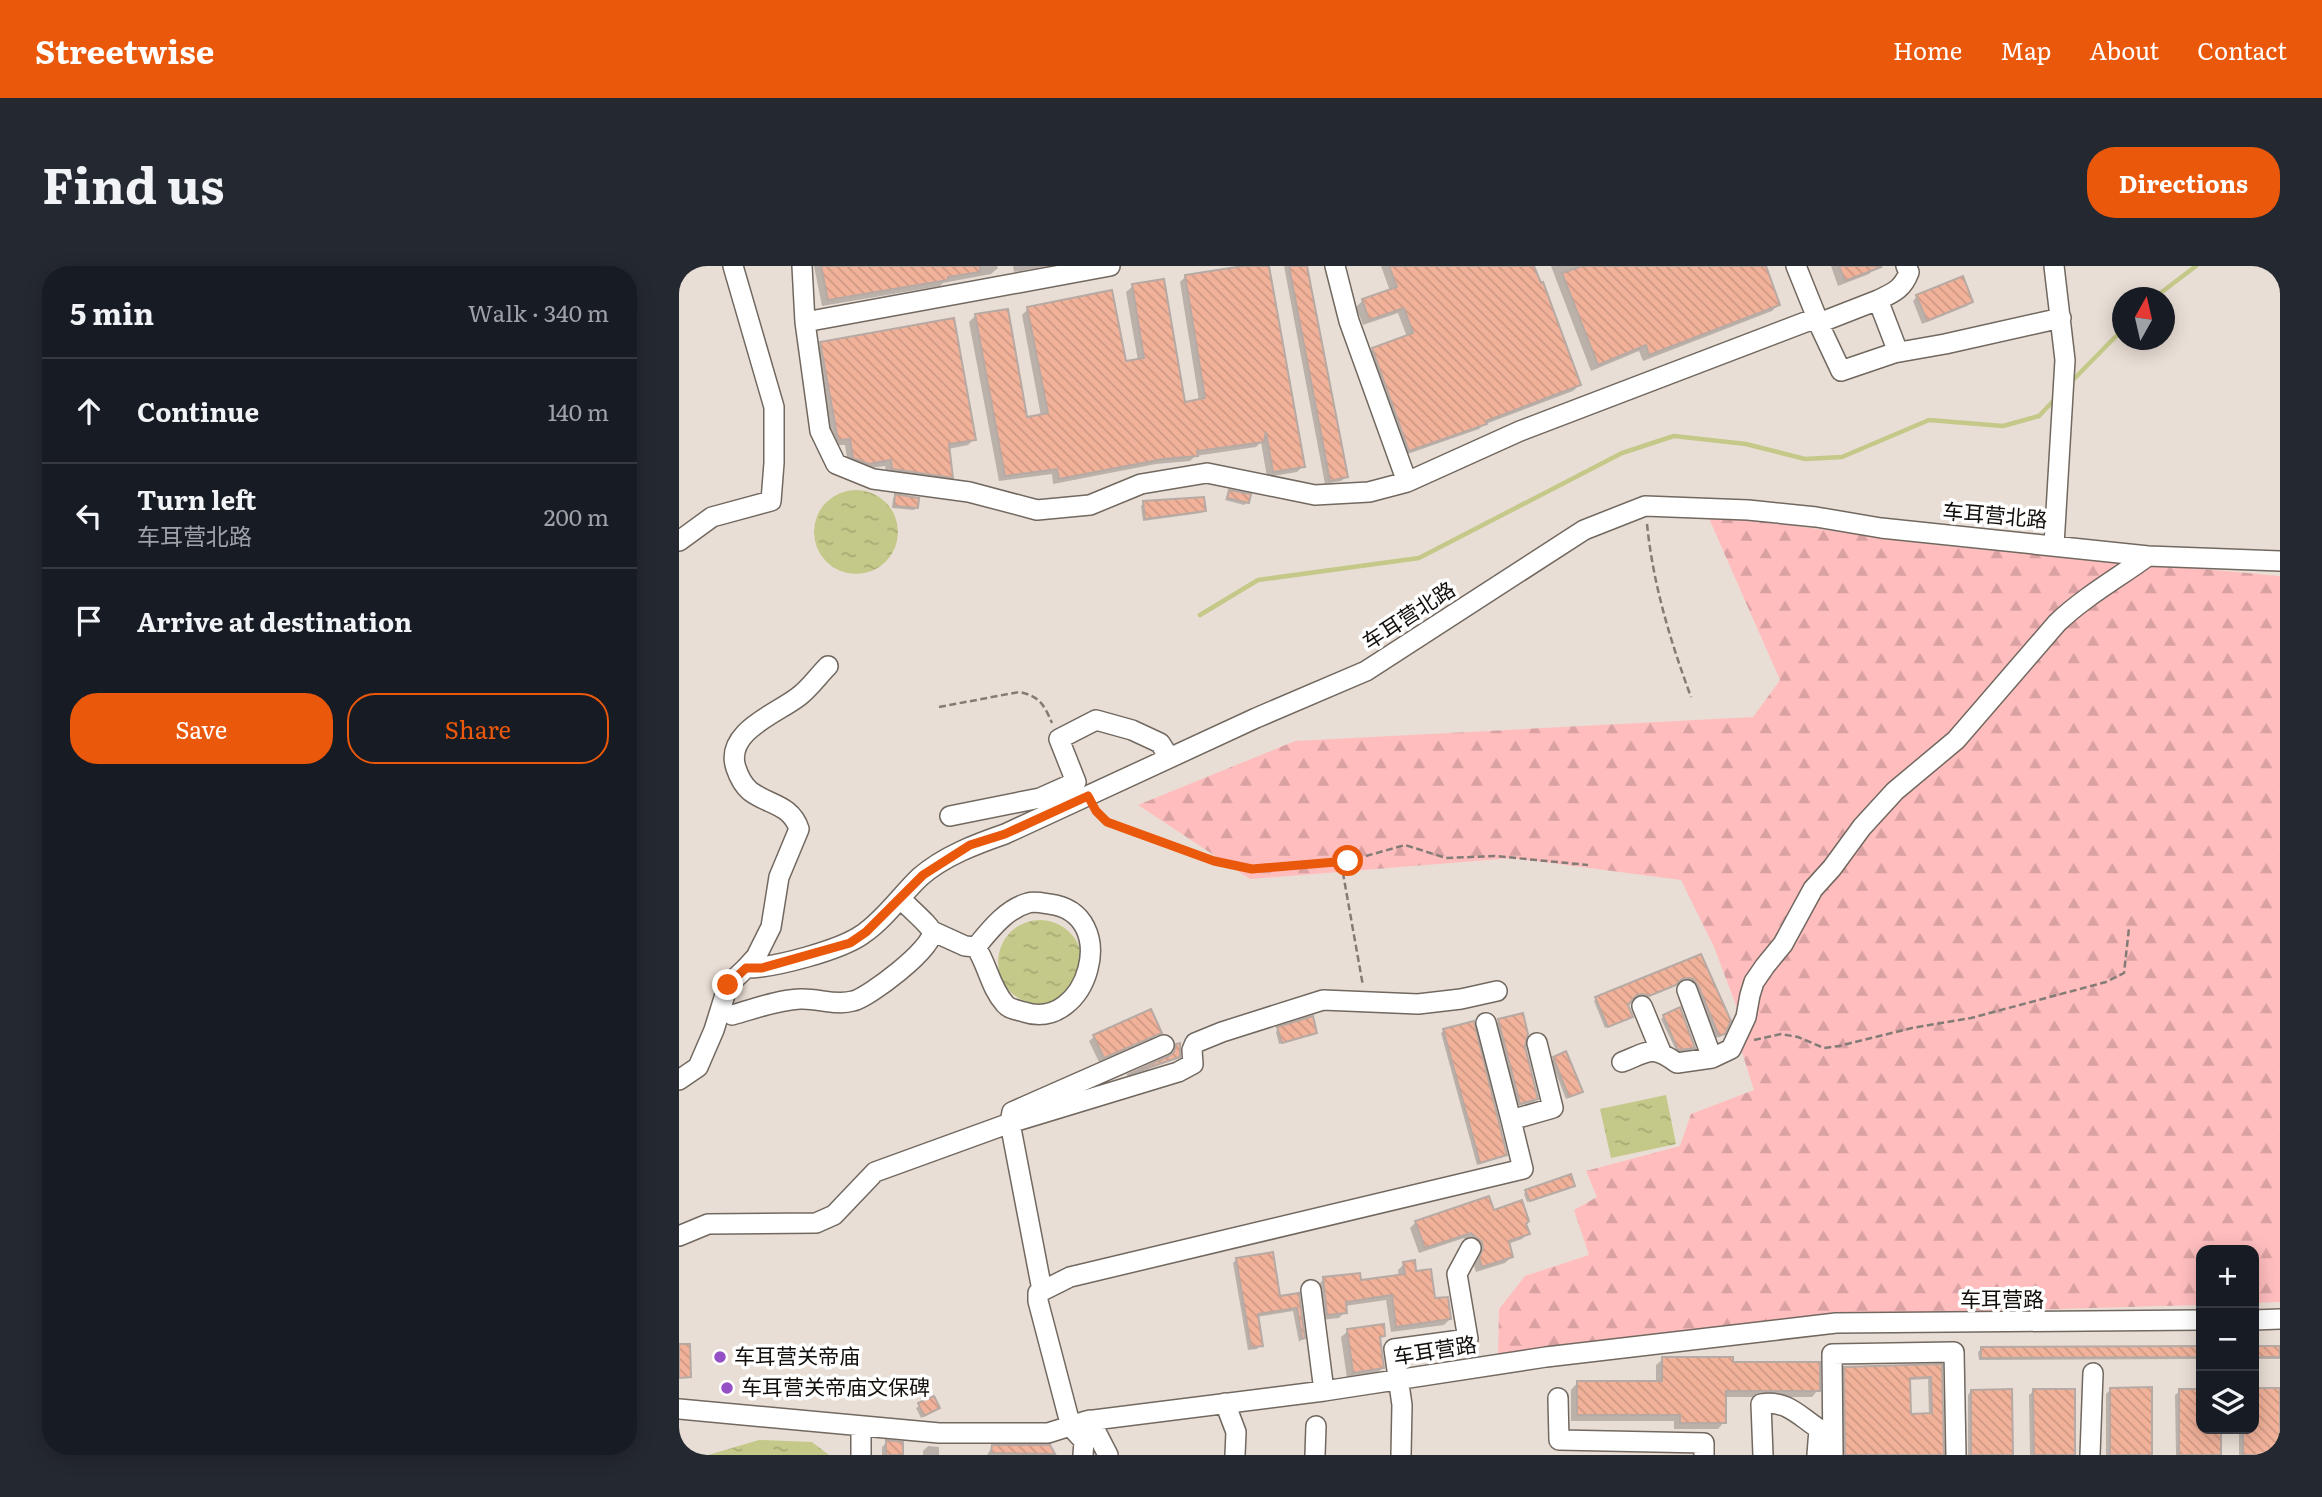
<!DOCTYPE html>
<html lang="en">
<head>
<meta charset="utf-8">
<style>
  :root { --surface:#171b24; --page:#242831; --text:#f1f3f6; --muted:#9ea1a6; --line:#363941; --accent:#ea580c }
  body { margin:0; font-family:Literata,"Noto Sans SC",serif; background:var(--page); color:var(--text) }
  .controls { position:absolute; right:21px; bottom:21px; display:grid; overflow:hidden; border-radius:14px; box-shadow:0 4px 18px #0003 }
  .controls button { width:63px; height:63px; display:grid; place-items:center; padding:0; border:0; border-bottom:2px solid var(--line); background:var(--surface); color:var(--text); font:35px sans-serif }
  .compass { position:absolute; left:1433px; top:21px; width:63px; height:63px; border-radius:50%; background:var(--surface); box-shadow:0 4px 18px #0003; rotate:8deg }
  .stop { position:absolute; width:21px; height:21px; margin:-16px; border:5px solid #ea580c; border-radius:50%; background:#fff }
  .stop.end { background:#ea580c; border-color:#fff; box-shadow:0 2px 7px #0008 }
  .list { margin:0; padding:0; list-style:none }
  h2 { display:flex; justify-content:space-between; align-items:center; height:91px; margin:0; padding:0 28px; font-size:30px }
  h2 small { font-size:23px; font-weight:400; color:var(--muted) }
  .list li { display:grid; grid-template-columns:46px 1fr auto; gap:21px; align-items:center; box-sizing:border-box; height:105px; padding:0 28px; border-top:2px solid var(--line) }
  .list b { display:block; font-size:26px; white-space:nowrap }
  .list p { margin:0; font-size:23px; white-space:nowrap; color:var(--muted) }
  .list em { font-size:23px; font-style:normal; color:var(--muted) }
  .actions { display:flex; gap:14px; padding:21px 28px }
  .actions a { flex:1; padding:16px 0; border:2px solid var(--accent); border-radius:28px; text-align:center; font-size:24px; color:var(--accent) }
  .actions .main { background:var(--accent); color:#fff }
  .icon { flex:none; width:38px; height:38px; fill:none; stroke:currentColor; stroke-width:2; stroke-linecap:round; stroke-linejoin:round }
  .map { position:relative; flex:none; width:1601px; height:1189px; overflow:hidden; border-radius:28px }
  header { display:flex; align-items:center; gap:42px; box-sizing:border-box; height:98px; padding:0 35px; background:var(--accent); color:#fff }
  header strong { font-size:33px }
  nav { display:flex; gap:38px; margin-inline-start:auto; font-size:24px }
  .intro { display:flex; align-items:center; justify-content:space-between; box-sizing:border-box; height:168px; padding:0 42px }
  h1 { margin:0; font-size:49px }
  .button { padding:18px 32px; border-radius:28px; background:var(--accent); color:#fff; font-size:24px; font-weight:700 }
  main { display:flex; gap:42px; padding:0 42px }
  aside { flex:1; background:var(--surface); border-radius:28px; box-shadow:0 4px 18px #0003 }
  .map>svg:first-child { display:block }
  .forest { fill:url(#forest-firs) }
  .water { fill:url(#water-ripples) }
  .shadow { fill:#0003; fill-rule:evenodd }
  .lines { fill:none; stroke-linecap:round; stroke-linejoin:round }
  .stream { stroke:#c4c888; stroke-width:4.5 }
  .building { fill:url(#building-back-hatch); stroke:#b7aaa4; stroke-width:2; fill-rule:evenodd }
  .minor-casing { stroke:#716860; stroke-width:22 }
  .path { stroke:#837c76; stroke-width:2.5; stroke-dasharray:7 3.5; stroke-linecap:butt }
  .minor { stroke:#fff; stroke-width:19 }
  .route { stroke:#ea580c; stroke-width:9 }
  .poi-dot { fill:#9450c4; stroke:#fff; stroke-width:2.5 }
  .labels { text-anchor:middle; stroke-width:7; stroke-linejoin:round; paint-order:stroke }
  .street-label { font-size:21px; fill:#120f0c; stroke:#fff }
  .poi-label { font-size:21px; fill:#120f0c; stroke:#fff; text-anchor:start }
</style>
</head>
<body>
<header>
<strong>Streetwise</strong>
<nav><a>Home</a><a>Map</a><a>About</a><a>Contact</a></nav>
</header>
<div class="intro"><h1>Find us</h1><a class="button">Directions</a></div>
<main>
<aside>
<h2>5 min<small>Walk · 340 m</small></h2>
<ul class="list">
<li><svg class="icon" aria-label="ahead" viewBox="0 0 24 24"><path d="M12 20V5M6 11l6-6 6 6"/></svg><div><b>Continue</b></div><em>140 m</em></li>
<li><svg class="icon" aria-label="left" viewBox="0 0 24 24"><path d="M17 20v-9H6M10 6l-5 5 5 5"/></svg><div><b>Turn left</b><p>车耳营北路</p></div><em>200 m</em></li>
<li><svg class="icon" aria-label="arrive" viewBox="0 0 24 24"><path d="M6 21V4h12l-3 4 3 4H6"/></svg><div><b>Arrive at destination</b></div></li>
</ul>
<div class="actions"><a class="main">Save</a><a>Share</a></div>
</aside>
<div class="map">
<svg width="1601" height="1189" viewBox="0 0 1601 1189">
  <defs>
    <pattern id="forest-firs" width="22" height="20" patternUnits="userSpaceOnUse" patternTransform="scale(1.75)"><rect width="22" height="20" fill="#ffbdbe"/><path d="M5 1l3.5 6h-7zM16 11l3.5 6h-7z" fill="#daa1a2"/></pattern>
    <pattern id="water-ripples" width="26" height="14" patternUnits="userSpaceOnUse" patternTransform="scale(1.75)"><rect width="26" height="14" fill="#c4c888"/><path d="M2 4q2-2 4 0t4 0M15 11q2-2 4 0t4 0" fill="none" stroke="#a7ab74"/></pattern>
    <pattern id="building-back-hatch" width="6" height="6" patternUnits="userSpaceOnUse" patternTransform="scale(1.75)"><rect width="6" height="6" fill="#f2b29a"/><path d="M-1 5l2 2M0 0l6 6M5-1l2 2" fill="none" stroke="#ce9884"/></pattern>
  </defs>
  <rect width="100%" height="100%" fill="#e9ded5"/>
  <path class="forest" d="M1028,248L1258,279L1601,310V1036L1575,1037V984H1522V1039L1157,1049L819,1091L820,1043L846,1010L910,989L895,944L918,931L907,905L1001,880L1012,848L1075,824L1060,777L1066,763L1035,681L1002,614L834,592L571,613L459,539L616,475L1074,451L1101,414Z"/>
  <path class="water" d="M135 266a42 42 0 1 1 84 0a42 42 0 1 1-84 0Z
    M319 696a42 42 0 1 1 84 0a42 42 0 1 1-84 0Z
    M987,829L997,878L932,892L921,843Z
    M80,1174L133,1176L150,1189H29Z"/>
  <path class="shadow" d="M135,0H318L319,2L312,8L264,17L261,20L143,40Z
    M334,0H369L335,6Z
    M573,0H588L624,200L618,206L588,211L582,176L577,181L516,190L511,195L477,198L374,218L373,208L320,215L290,56L296,50L346,153L362,150L343,49L349,43L445,97L459,95L447,26L454,20L504,138L520,135L501,16L507,10Z
    M605,0H627L667,211L662,215L646,218Z
    M702,0H855L900,119L894,125L804,159L800,163L723,190L687,90L694,83L728,71L719,47L684,59L677,41L684,34L711,25Z
    M869,0H1085L1099,39L1093,45L964,95L960,85L912,105L872,0Z
    M1152,0H1195L1196,2L1190,8L1159,20Z
    M1238,30L1292,36L1288,40L1243,58L1234,35Z
    M142,78L295,173L289,179L269,183L273,211L267,217L208,209L206,200L183,203L169,198L166,179H153L136,84Z
    M551,226L568,237L565,239L546,234Z
    M216,230L237,242L235,244L213,242L214,233Z
    M465,237L525,244L522,247L464,255L462,240Z
    M1021,690L1044,767L1041,770L1037,772L1017,723L1011,716L999,715L992,722L967,732L960,730L954,731L947,739L952,750L926,762L915,735L917,733Z
    M985,750L1014,782L1012,784L998,786L982,753Z
    M820,755L844,780L857,833L855,836L838,840L817,758Z
    M599,763L637,766L634,769L600,778L597,766Z
    M765,765L826,888L823,891L798,899L762,767Z
    M481,767L476,771L420,796L410,775L415,771Z
    M875,793L902,825L899,828L887,833L872,795Z
    M495,795L449,810L469,801L470,803Z
    M894,920L848,936L845,928L847,925Z
    M814,946L846,958L849,967L843,973L829,978L832,991L826,997L797,1006L795,1000L799,990L797,982L785,972L740,987L731,962L737,956Z
    M558,993L600,1032L618,1029L624,1072L620,1076L614,1045L577,1051L582,1079L578,1083L569,1084L554,997Z
    M725,998L736,1007L771,1053L765,1059L712,1066L707,1034L666,1040V1046L660,1052L642,1054L639,1019L645,1013L681,1016L720,1011L719,1004Z
    M669,1065L705,1069L700,1074L704,1102L697,1108L668,1112L662,1071Z
    M1601,1081V1093H1575V1082Z
    M1522,1082V1093L1300,1094L1299,1086L1302,1083Z
    M984,1093L1052,1098L1139,1124L1133,1131H1045V1156L1039,1163H995V1155H892V1124L898,1117H977V1099Z
    M1261,1100L1263,1189H1163V1106L1166,1103ZM1249,1113L1250,1149H1230L1229,1114Z
    M1432,1123L1471,1189H1427V1128Z
    M1575,1124H1601V1189H1560V1163H1575Z
    M1292,1125L1332,1189H1289V1129Z
    M1355,1125L1395,1189H1351L1350,1129Z
    M1501,1125H1522V1163H1540V1189H1497L1496,1129Z
    M254,1132L259,1142L242,1152L237,1142Z
    M208,1176L222,1189H203V1181Z
    M249,1180L260,1181V1189H244V1185Z
    M313,1181H370L374,1189H308Z"/>
  <g class="lines">
    <path class="stream" d="M1475,32L1517,0
      M1391,117L1444,63
      M521,349L579,314L740,292L943,187L995,170L1067,178L1126,193L1163,191L1250,154L1324,160L1360,150L1378,131"/>
  </g>
  <path class="building" d="M142,0H301V6L269,11V14L149,34Z
    M564,0H590L626,201L594,206L587,166L585,176L518,185L519,190L484,193L380,213L378,203L326,210L296,48L329,43L348,151L369,147L348,41L433,24L447,95L465,92L453,18L485,13L506,136L526,132L506,9Z
    M610,0H628L669,211L651,215Z
    M710,0H855L862,17L864,16L902,119L807,155L808,158L730,185L693,82L734,67L725,42L690,54L683,33L718,21Z
    M903,0H1087L1101,39L970,89L967,79L919,99L883,7Z
    M1160,0H1201L1202,1L1166,15Z
    M1284,10L1294,36L1248,55L1237,29Z
    M275,52L297,174L270,178L274,212L213,203L212,194L190,198L174,192L171,173L159,174L141,76Z
    M550,224L572,228L570,237L548,232Z
    M216,228L240,232L239,242L215,240Z
    M525,231L527,245L466,253L464,235Z
    M1022,688L1052,755L1046,768L1040,770L1019,719L1014,713L1009,712L1003,713L997,719L970,730L964,728L958,729L949,739L954,751L929,761L916,731Z
    M1001,741L1016,782L1001,784L998,782L984,749Z
    M472,743L483,767L425,792L414,769Z
    M844,747L849,768L846,780L859,833L841,838L819,753Z
    M634,750L638,767L603,777L598,761Z
    M795,755L828,889L801,897L764,763Z
    M501,777V791L448,809L490,790L495,786L497,778Z
    M887,785L904,826L890,831L874,791Z
    M892,908L896,920L851,935L846,924Z
    M810,930L815,944L843,934L850,955L847,958L851,968L830,975L834,991L803,1001L800,992L804,982L803,976L792,967L746,982L736,955Z
    M594,986L601,1030L620,1027L626,1072L623,1073L618,1042L579,1048L584,1080L572,1081L557,992Z
    M736,994L737,1005L752,1003L756,1032L769,1031L772,1053L717,1061L713,1029L667,1036L668,1047L648,1049L644,1011L681,1007L682,1014L726,1008L724,996Z
    M705,1058L706,1070L701,1071L705,1102L674,1107L668,1063Z
    M0,1078H11L12,1111L0,1112Z
    M1522,1080V1091L1302,1092V1081Z
    M1575,1080H1601V1091H1575Z
    M983,1091H1054V1096H1141V1125H1047V1157H1001V1149H898V1115H983Z
    M1263,1098L1265,1189H1166L1165,1101ZM1252,1111L1253,1147L1232,1148L1231,1112Z
    M1473,1121V1189H1431V1122Z
    M1575,1122H1601V1189H1564V1163H1575Z
    M1333,1123L1334,1189H1292V1124Z
    M1354,1123H1396V1189H1355Z
    M1500,1123H1522V1163H1542V1189H1500Z
    M255,1130L261,1142L245,1150L239,1137Z
    M207,1174L224,1176V1189H207Z
    M313,1179H371L376,1188L312,1187Z"/>
  <g class="lines">
    <g class="minor-casing">
      <path id="minor" d="M123,0L126,56L141,165L157,198L194,213L290,226L358,244L411,239L462,218L528,207L636,229L690,226L728,216L841,165L1137,52L1162,105L1215,87L1266,78L1382,52
        M656,0L670,55L728,216
        M1117,0L1140,57L1199,34
        M126,56L431,0
        M1219,86L1199,34C1214,27 1224,23 1230,6L1227,0
        M0,275L33,251L92,235L95,197V141L54,0
        M1375,279L1386,94L1375,0
        M271,550L361,532L397,516L380,473L417,454L453,464L481,477L490,491
        M253,665L286,680L297,681C311,664 327,643 349,637C355,635 364,637 370,638C444,647 408,767 345,746C338,744 330,743 326,738C311,721 309,700 297,681
        M67,702L77,691L92,661L100,611L120,563C112,538 89,539 71,525C64,519 60,511 57,502C45,466 97,448 119,431C130,423 139,410 149,400
        M1008,724L1033,792
        M963,740L982,786
        M53,749C75,743 98,734 121,733C139,732 156,740 174,735C189,732 255,682 253,666C253,661 227,639 221,632
        M807,757L832,854
        M485,779L333,846L331,857L499,806L514,798L513,784L516,777L543,766L644,734L739,738L782,733L818,725
        M943,796C971,785 973,779 998,797L1033,792L1052,783L1067,751L1071,729L1075,716L1086,700L1104,678L1134,623L1153,602L1183,561L1216,525L1277,474L1378,357C1405,331 1439,312 1469,290
        M0,814L19,801L35,764L49,719L67,702C95,702 162,684 184,668C206,653 222,629 241,611C265,590 297,578 326,568L577,452L687,405L905,264L966,240L1069,244L1137,251L1202,262L1469,290L1601,295
        M0,970L29,958L137,957L155,949L196,906L331,857L363,1024
        M632,1024L645,1125
        M1575,1054L1601,1053
        M879,1132L880,1174L1025,1177V1189
        M546,1137L557,1166L556,1189
        M0,1143L260,1167H369L407,1155L645,1125L867,1091L1157,1057L1522,1054
        M411,1154L429,1189
        M182,1189V1160
        M404,1189L405,1175L392,1161L359,1035V1027L391,1011L844,903L832,854L874,842L858,777
        M636,1189L637,1160
        M722,1189L723,1139L715,1083L789,1073L778,1008L792,982
        M1084,1189L1082,1138C1108,1134 1119,1149 1140,1163L1138,1189
        M1154,1189L1153,1088L1275,1086L1277,1189
        M1411,1189L1414,1107"/>
    </g>
    <path class="path" d="M968,258C974,318 991,374 1012,431
      M260,441L340,426C361,430 365,439 373,457
      M417,545L428,557L452,567L535,595L573,603L669,595L726,579L767,592L816,590L909,599
      M662,596L684,720
      M1075,774L1102,768L1119,771L1145,782L1160,780L1233,762L1292,752L1427,716L1445,707L1450,662"/>
    <use href="#minor" class="minor"/>
  </g>
  <g class="lines">
    <path class="route" d="M49,719L67,702H83L171,677L187,666L244,609L291,579L326,568L409,530L417,545L428,556L535,595L573,603L669,595"/>
  </g>
  <g class="poi-dot">
    <circle cx="41" cy="1091" r="7"/>
    <circle cx="48" cy="1122" r="7"/>
  </g>
  <g class="labels">
    <g class="street-label">
      <text transform="translate(1316 250) rotate(5)" y="7">车耳营北路</text>
      <text transform="translate(730 350) rotate(-33)" y="7">车耳营北路</text>
      <text x="1323" y="1041">车耳营路</text>
      <text transform="translate(756 1085) rotate(-9)" y="7">车耳营路</text>
    </g>
    <g class="poi-label">
      <text x="55" y="1098">车耳营关帝庙</text>
      <text x="62" y="1129">车耳营关帝庙文保碑</text>
    </g>
  </g>
</svg>
<div class="controls">
<button>+</button>
<button>−</button>
<button><svg class="icon" aria-label="layers" viewBox="0 0 24 24"><path d="M12 4l9 5-9 5-9-5zM3 14l9 5 9-5"/></svg></button>
</div>
<svg class="compass" viewBox="-18 -18 36 36"><path d="M0-13l5 13h-10z" fill="#e53935"/><path d="M0 13l5-13h-10z" fill="#9ea1a6"/></svg>
<div class="stop" style="left:669px;top:595px"></div>
<div class="stop end" style="left:49px;top:719px"></div>
</div>
</main>
</body>
</html>
